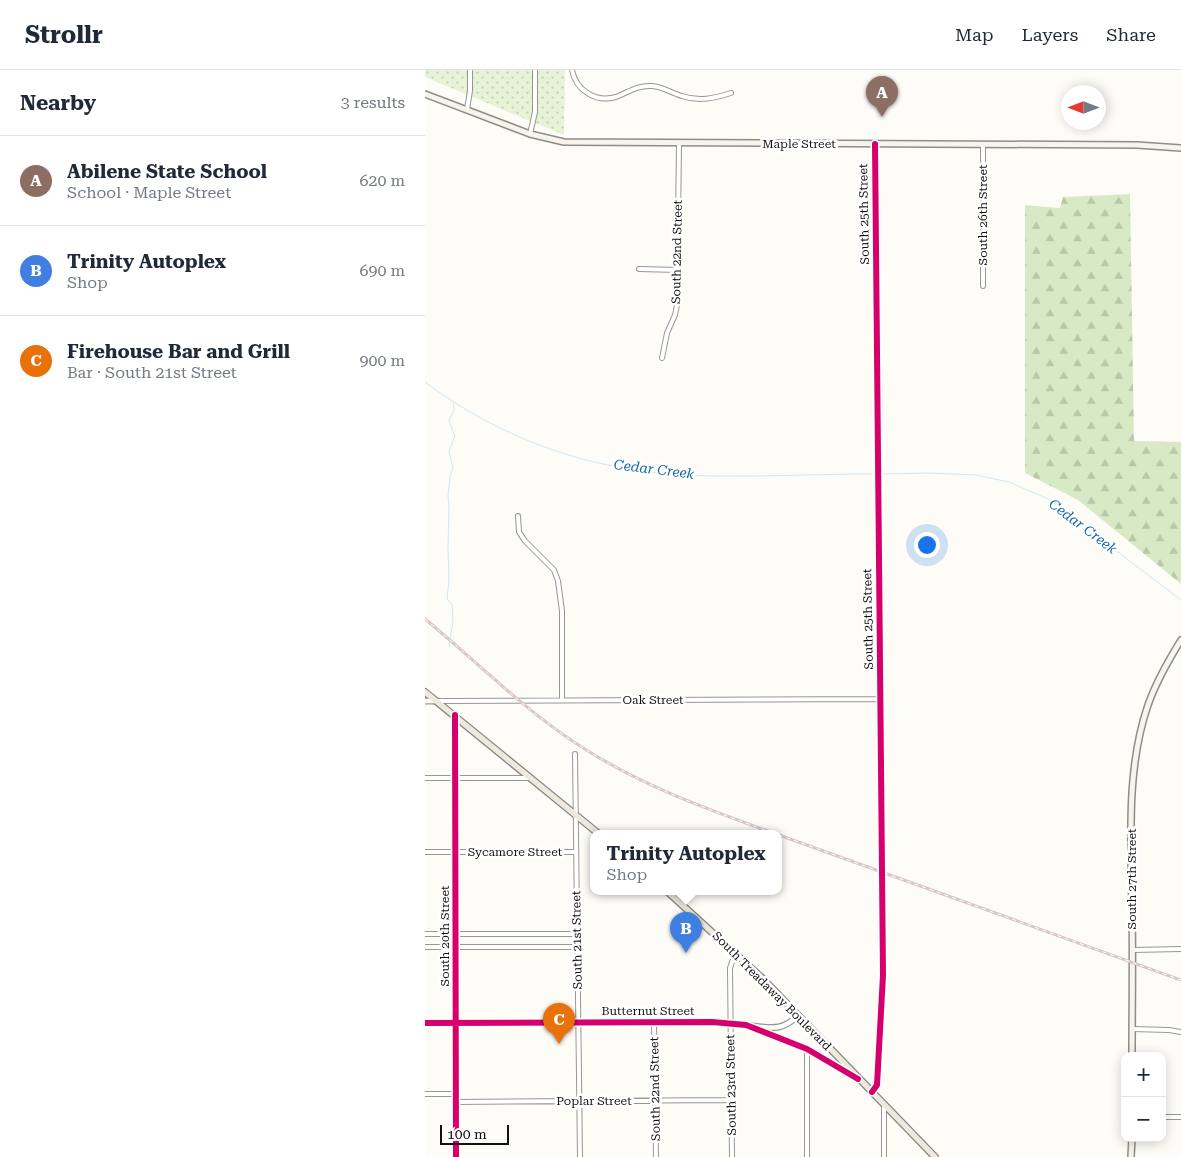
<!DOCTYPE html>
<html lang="en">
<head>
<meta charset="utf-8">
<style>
  :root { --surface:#fff; --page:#f6f6f7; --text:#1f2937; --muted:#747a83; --line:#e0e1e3; --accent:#646362 }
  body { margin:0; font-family:"Roboto Serif",serif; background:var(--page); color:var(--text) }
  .controls { position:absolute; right:15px; bottom:15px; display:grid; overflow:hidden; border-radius:10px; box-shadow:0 2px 12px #0003 }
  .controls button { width:45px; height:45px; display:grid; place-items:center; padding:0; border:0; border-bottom:1px solid var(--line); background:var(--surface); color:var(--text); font:25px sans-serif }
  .compass { position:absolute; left:636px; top:15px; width:45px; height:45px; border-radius:50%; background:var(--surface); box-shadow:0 2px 12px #0003; rotate:270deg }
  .scale { position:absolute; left:15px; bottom:12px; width:69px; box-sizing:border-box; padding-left:5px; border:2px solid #111; border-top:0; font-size:14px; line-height:18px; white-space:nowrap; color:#111; -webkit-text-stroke:4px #fff; paint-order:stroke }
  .you { position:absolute; left:501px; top:474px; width:18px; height:18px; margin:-12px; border:4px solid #fff; border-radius:50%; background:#1a73e8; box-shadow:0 0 0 8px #1a73e833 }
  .badge { display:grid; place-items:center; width:32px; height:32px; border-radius:50%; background:var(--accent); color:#fff; font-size:16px; font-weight:700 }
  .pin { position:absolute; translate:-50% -41px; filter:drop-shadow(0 1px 2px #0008) }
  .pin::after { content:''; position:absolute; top:26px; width:18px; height:15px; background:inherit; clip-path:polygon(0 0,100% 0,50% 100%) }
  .popup { position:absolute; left:165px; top:760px; width:192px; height:65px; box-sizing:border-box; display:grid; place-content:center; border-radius:10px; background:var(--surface); filter:drop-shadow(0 1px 4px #0005); font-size:16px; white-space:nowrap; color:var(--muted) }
  .popup b { font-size:19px; color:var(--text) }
  .popup::after { content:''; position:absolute; left:50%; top:100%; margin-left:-10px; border:10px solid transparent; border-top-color:var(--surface) }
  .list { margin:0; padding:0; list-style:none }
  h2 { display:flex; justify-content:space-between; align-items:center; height:65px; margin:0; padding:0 20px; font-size:21px }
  h2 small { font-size:16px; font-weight:400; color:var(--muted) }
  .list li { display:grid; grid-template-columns:32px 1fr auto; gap:15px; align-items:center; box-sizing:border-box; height:90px; padding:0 20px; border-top:1px solid var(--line) }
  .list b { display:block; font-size:19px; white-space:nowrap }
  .list p { margin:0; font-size:16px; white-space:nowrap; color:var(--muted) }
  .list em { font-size:16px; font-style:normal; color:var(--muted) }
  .map { position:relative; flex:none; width:756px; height:1087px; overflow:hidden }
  header { display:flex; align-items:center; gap:30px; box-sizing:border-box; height:70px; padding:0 25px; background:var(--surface); border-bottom:1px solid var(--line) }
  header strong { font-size:24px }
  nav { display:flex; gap:28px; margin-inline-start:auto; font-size:18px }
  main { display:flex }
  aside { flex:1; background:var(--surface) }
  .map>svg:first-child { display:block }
  .grass { fill:url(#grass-dots) }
  .forest { fill:url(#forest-firs) }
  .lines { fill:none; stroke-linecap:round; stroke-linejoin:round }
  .stream { stroke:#cde8f7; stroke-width:1 }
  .minor-casing { stroke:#979795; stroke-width:6 }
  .tertiary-casing { stroke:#979795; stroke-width:7 }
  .secondary-casing { stroke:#8e8d8b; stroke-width:8 }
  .primary-casing { stroke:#858482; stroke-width:8 }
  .minor { stroke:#fffffe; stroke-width:4 }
  .tertiary { stroke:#fffffe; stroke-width:4.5 }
  .secondary { stroke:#f6f4eb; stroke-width:5 }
  .primary { stroke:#ede9dc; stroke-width:5.5 }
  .rail-casing { stroke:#d9c6c7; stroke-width:3 }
  .rail { stroke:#fff; stroke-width:1; stroke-dasharray:4; stroke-linecap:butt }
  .cycleway-casing { stroke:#fff; stroke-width:9 }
  .cycleway { stroke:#d6006c; stroke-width:6 }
  .labels { text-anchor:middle; stroke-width:5; stroke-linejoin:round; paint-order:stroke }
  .street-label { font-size:12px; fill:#111; stroke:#fff }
  .water-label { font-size:14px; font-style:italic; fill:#1768a6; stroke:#fff }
</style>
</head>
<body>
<header>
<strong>Strollr</strong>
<nav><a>Map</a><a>Layers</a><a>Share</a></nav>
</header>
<main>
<aside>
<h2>Nearby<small>3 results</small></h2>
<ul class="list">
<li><span class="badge" style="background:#8d6e63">A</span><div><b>Abilene State School</b><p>School · Maple Street</p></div><em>620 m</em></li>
<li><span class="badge" style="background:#3f7fe0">B</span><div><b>Trinity Autoplex</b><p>Shop</p></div><em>690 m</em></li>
<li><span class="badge" style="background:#e8710a">C</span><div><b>Firehouse Bar and Grill</b><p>Bar · South 21st Street</p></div><em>900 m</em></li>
</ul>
</aside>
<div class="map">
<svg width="756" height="1087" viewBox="0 0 756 1087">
  <defs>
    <pattern id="grass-dots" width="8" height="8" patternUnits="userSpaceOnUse" patternTransform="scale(1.25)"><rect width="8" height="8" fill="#e7f3d7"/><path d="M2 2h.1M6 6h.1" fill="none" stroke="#c5cfb8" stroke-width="1.8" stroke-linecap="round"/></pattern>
    <pattern id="forest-firs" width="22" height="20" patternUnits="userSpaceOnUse" patternTransform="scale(1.25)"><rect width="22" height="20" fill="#d8eac5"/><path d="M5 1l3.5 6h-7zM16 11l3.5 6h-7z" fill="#b8c8a8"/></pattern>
  </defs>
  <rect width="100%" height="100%" fill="#fdfcf7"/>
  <path class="grass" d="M0,0H140L139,65L0,7Z"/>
  <path class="forest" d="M705,124L709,371L756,372V514L653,430L600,403V135L635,138L638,127Z"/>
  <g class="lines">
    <path class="stream" d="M0,312C74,368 164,400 257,405C320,408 384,404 447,404
      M459,404L502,403L551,405L584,412L623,429L756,530
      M24,576L28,551L27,535L22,529L24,510L23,479L24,435L23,426L25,406L28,398L24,381L30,366L24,351L29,340L28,333"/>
    <g class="minor-casing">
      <path id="minor" d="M147,0C151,20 170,33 191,27C204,22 212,15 227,16C239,17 246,23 257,26C274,32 290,28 306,23
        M42,39L45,21V0
        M105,64L110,42V0
        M558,74V216
        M214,199L253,200
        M237,288L242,263L250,245L252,235L254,73
        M93,446L94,462L100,471L129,500L133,511L137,541V630
        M12,631L455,629
        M150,684L155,1087
        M0,708H104
        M0,782H150
        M0,864H152
        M0,877H152
        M708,880L756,879
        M229,952L231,1087
        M707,959L744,960L756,962
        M382,979V1087
        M447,1022L452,1015L458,905L450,74
        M0,1024H32
        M31,1032L306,1030
        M459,1034V1087
        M737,1047H756
        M307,1087L305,898L307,892L312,885"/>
    </g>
    <g class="tertiary-casing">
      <path id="tertiary" d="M0,631H11
        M30,645L31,1087
        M0,953L287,952L321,955L382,979L431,1008
        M327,956C348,958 356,961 373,946"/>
    </g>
    <g class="secondary-casing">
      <path id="secondary" d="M0,24L105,64L139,72L712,75L756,78
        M707,986C707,936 708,887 707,838C706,770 701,699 723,635C731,612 743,591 756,570
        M706,1087L707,1068"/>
    </g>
    <g class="primary-casing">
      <path id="primary" d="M0,622L174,764
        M243,822L337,908L510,1087"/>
    </g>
    <use href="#minor" class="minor"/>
    <use href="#tertiary" class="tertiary"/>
    <use href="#secondary" class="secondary"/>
    <use href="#primary" class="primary"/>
    <g class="rail-casing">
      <path id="rail" d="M0,549C51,591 97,638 152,674C214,715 282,739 351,764
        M354,765L756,910"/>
    </g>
    <use href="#rail" class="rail"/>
    <g class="cycleway-casing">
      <path id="cycleway" d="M30,645L31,1087
        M0,953L287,952L321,955L382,979L433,1009
        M447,1022L452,1015L458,905L450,74"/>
    </g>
    <use href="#cycleway" class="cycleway"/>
  </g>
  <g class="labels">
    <g class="street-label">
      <text x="374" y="78">Maple Street</text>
      <text transform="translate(439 144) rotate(-91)" y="4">South 25th Street</text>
      <text transform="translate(558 145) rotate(-90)" y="4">South 26th Street</text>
      <text transform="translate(252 182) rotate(-89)" y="4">South 22nd Street</text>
      <text transform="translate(443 549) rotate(-91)" y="4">South 25th Street</text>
      <text x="228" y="634">Oak Street</text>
      <text x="90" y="786">Sycamore Street</text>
      <text transform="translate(707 809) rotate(-90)" y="4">South 27th Street</text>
      <text transform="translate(20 866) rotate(-90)" y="4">South 20th Street</text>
      <text transform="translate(152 870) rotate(-91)" y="4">South 21st Street</text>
      <text transform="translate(347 921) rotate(45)" y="4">South Treadaway Boulevard</text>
      <text x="223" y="945">Butternut Street</text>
      <text transform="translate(306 1015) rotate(-91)" y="4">South 23rd Street</text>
      <text transform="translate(230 1019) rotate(-91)" y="4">South 22nd Street</text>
      <text x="169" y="1035">Poplar Street</text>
    </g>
    <g class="water-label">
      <text transform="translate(229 399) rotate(7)" y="5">Cedar Creek</text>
      <text transform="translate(658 456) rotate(37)" y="5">Cedar Creek</text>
    </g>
  </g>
</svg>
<div class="controls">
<button>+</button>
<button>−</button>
</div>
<svg class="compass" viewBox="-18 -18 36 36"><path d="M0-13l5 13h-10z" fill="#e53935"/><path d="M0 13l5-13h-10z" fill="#747a83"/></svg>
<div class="scale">100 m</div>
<div class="you"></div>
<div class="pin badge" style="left:457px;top:47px;background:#8d6e63">A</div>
<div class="pin badge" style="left:261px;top:883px;background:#3f7fe0">B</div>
<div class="popup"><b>Trinity Autoplex</b>Shop</div>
<div class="pin badge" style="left:134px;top:974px;background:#e8710a">C</div>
</div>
</main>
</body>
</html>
